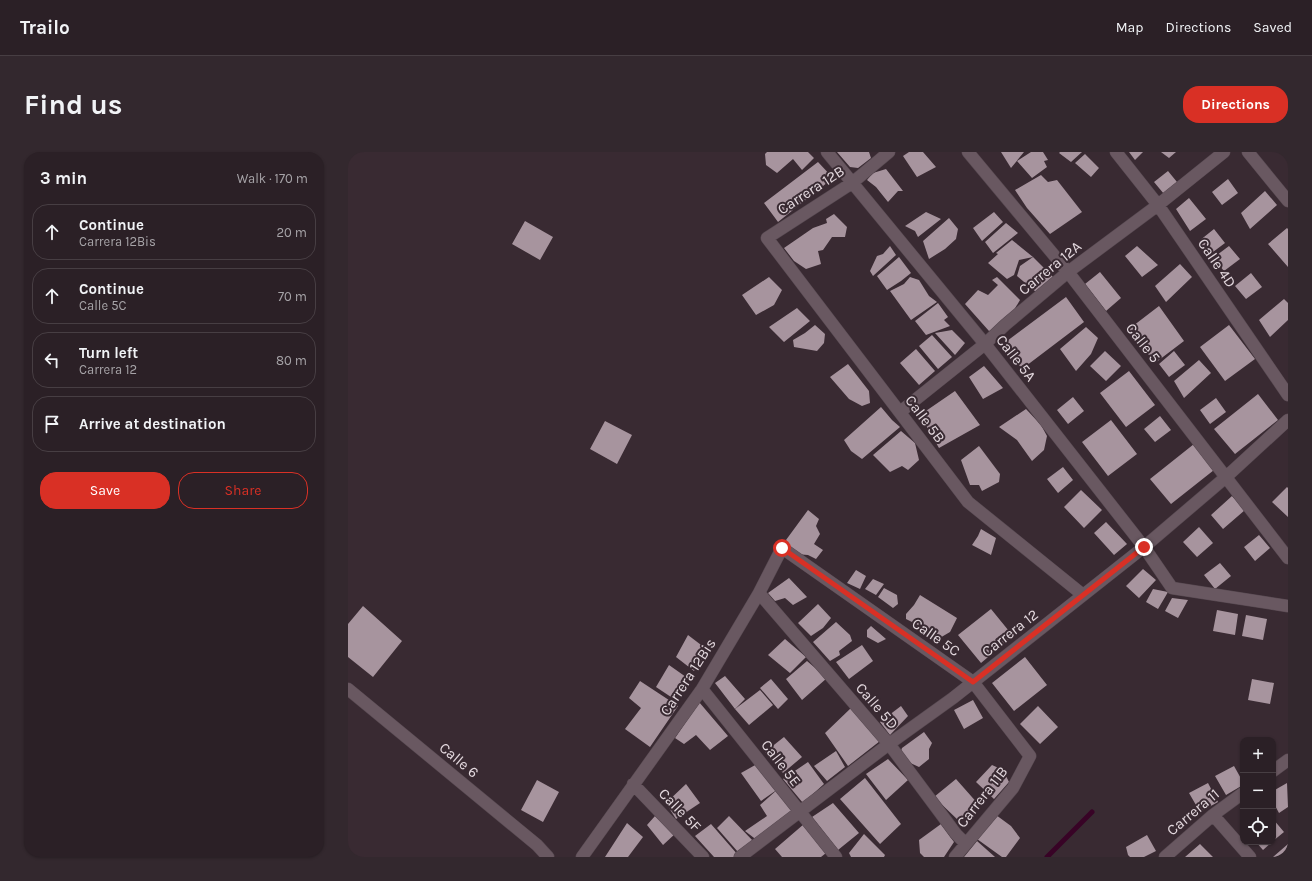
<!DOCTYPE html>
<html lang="en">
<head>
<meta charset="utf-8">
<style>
  :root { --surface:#2b2026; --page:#33282e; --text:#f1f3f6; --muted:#a6a3a7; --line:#473e43; --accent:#d93025 }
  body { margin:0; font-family:Karla,sans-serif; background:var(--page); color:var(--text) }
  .controls { position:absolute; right:12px; bottom:12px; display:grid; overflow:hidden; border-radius:8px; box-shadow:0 1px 3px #0004 }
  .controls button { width:36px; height:36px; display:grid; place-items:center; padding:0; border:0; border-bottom:1px solid var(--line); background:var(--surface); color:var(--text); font:20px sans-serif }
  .stop { position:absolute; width:12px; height:12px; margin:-9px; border:3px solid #d93025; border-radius:50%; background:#fff }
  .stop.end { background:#d93025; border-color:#fff; box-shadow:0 1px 4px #0008 }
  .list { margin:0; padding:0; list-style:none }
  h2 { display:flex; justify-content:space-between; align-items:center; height:52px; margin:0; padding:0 16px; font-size:17px }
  h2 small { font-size:13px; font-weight:400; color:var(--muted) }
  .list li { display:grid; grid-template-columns:26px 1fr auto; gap:12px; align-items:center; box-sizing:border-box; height:56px; margin:0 8px 8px; padding:0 8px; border:1px solid var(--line); border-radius:16px }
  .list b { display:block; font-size:15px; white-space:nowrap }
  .list p { margin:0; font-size:13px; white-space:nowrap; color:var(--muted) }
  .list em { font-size:13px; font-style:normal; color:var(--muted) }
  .actions { display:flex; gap:8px; padding:12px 16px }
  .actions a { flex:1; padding:9px 0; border:1px solid var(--accent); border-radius:16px; text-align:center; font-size:14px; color:var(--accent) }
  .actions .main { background:var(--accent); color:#fff }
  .icon { flex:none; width:22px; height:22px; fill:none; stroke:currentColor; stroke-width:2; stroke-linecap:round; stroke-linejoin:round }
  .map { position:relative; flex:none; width:940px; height:705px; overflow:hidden; border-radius:16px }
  header { display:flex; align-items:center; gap:24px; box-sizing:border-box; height:56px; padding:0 20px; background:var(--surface); border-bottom:1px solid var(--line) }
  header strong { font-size:19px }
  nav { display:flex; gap:22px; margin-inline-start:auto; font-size:14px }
  .intro { display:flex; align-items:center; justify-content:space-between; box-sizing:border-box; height:96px; padding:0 24px }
  h1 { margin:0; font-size:28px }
  .button { padding:10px 18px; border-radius:16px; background:var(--accent); color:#fff; font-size:14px; font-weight:700 }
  main { display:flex; gap:24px; padding:0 24px }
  aside { flex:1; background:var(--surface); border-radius:16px; box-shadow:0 1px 3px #0004 }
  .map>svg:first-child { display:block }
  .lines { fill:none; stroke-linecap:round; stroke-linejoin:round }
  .stream { stroke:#380326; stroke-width:5 }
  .building { fill:#a7949e }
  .street-casing { stroke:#574951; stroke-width:13 }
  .street { stroke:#695861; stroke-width:12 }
  .route { stroke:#d93025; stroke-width:5 }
  .labels { text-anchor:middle; stroke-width:4; stroke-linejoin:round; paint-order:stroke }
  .street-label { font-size:15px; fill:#e3d8de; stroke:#392a32 }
</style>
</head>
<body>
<header>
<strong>Trailo</strong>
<nav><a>Map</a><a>Directions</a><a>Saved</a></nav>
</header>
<div class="intro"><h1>Find us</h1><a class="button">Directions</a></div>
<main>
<aside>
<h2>3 min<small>Walk · 170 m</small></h2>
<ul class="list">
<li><svg class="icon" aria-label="ahead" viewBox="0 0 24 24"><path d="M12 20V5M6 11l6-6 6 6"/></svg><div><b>Continue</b><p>Carrera 12Bis</p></div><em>20 m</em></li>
<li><svg class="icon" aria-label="ahead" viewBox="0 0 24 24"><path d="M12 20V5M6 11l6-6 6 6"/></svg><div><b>Continue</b><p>Calle 5C</p></div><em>70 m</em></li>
<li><svg class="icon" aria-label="left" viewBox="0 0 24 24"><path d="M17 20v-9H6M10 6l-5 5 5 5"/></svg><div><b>Turn left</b><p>Carrera 12</p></div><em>80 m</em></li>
<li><svg class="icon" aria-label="arrive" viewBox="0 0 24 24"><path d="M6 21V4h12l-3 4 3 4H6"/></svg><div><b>Arrive at destination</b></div></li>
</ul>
<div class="actions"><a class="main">Save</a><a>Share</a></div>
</aside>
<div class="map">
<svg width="940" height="705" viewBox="0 0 940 705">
  <rect width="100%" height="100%" fill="#392a32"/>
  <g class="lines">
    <path class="stream" d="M699,705L744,660"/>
  </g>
  <path class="building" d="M419,0H460L466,6L454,18L445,7L429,21L418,13L417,2Z
    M489,0H521L523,6L510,16L502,15Z
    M561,0H575L588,15L569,25L555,4Z
    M653,0H676L663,16Z
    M683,0H695L700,8L696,9L699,15L684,26L669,9Z
    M712,0H734L723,10L711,1Z
    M781,0H795L787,8Z
    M813,0H828L821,6Z
    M933,0H940V9Z
    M737,2L751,16L743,25L727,11Z
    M470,10L485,26L430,70L416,51Z
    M538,17L555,39H550L540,50L528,35L519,28L525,21Z
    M820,19L829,30L816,42L806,30Z
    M693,23L700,30L709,28L734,60L702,82L679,56L667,38Z
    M880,27L890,41L874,53L864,40Z
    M917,39L929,53L902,77L893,61Z
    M841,46L858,67L842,79L828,57Z
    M578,60L593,67L570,85L567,79L557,74Z
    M646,60L655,70L634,89L625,76Z
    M486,62L499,75L497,85H484L475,98L470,99L473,112L458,117L446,109L436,96L465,76L479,71L478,67Z
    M601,66L610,77L608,87L597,97L581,107L575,89Z
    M177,69L205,85L192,108L164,92Z
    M658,71L670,81L645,101L637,90Z
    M939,76L940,77V115L920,92Z
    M866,77L877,91L861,103L851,89Z
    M664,88L685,105L671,108L666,123L659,127L640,111L650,102L648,101Z
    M542,94L548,103L525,124L522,119L529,104L535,102Z
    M789,94L810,113L794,125L777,104Z
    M881,94L892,107L876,119L865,106Z
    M551,105L563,121L553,129L539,138L529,124Z
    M685,105L706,126L688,140L669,124L672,114Z
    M832,112L844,125L818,150L807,134Z
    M752,120L773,146L758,159L737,132Z
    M903,121L914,135L898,147L887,134Z
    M421,125L434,138L426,153L408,163L394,143Z
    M562,125L571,128L581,144L589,150L563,168L542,139L556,132Z
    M649,125L672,148L657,173L641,179L617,152L630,138L640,143L650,133L644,128Z
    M718,145L736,170L674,217L655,192Z
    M936,147L940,151V168L922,185L911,168Z
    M590,151L600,165L596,168L602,174L578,183L567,169Z
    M811,154L836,189L807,211L781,177Z
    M449,156L462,169L436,190L421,175Z
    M467,173L477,182L476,191L469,199L446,195L445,188L457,181Z
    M881,173L907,207L877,229L852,195Z
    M738,175L750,186L743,202L728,219L712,197Z
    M604,178L617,191L607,203L587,181Z
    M584,183L604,205L590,217L571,194Z
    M568,197L587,219L571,233L552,211Z
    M757,199L773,214L758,229L742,214Z
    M826,199L837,213L821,225L811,212Z
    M851,208L863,221L836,246L826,229Z
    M500,212L521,239L522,251L514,254L501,247L482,225Z
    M636,214L655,236L635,247L621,225Z
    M781,219L807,253L778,275L752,241Z
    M607,239L632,273L591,296L572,263Z
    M910,242L930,268L887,302L866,277Z
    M725,245L736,259L720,272L709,258Z
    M868,246L878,260L862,272L852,258Z
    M533,255L544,268L552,275L514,307L503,299L496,288Z
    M678,257L693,273L699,284L696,298L684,309L669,288L651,275Z
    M812,264L823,278L807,290L796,277Z
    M763,268L789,302L760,324L734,290Z
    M257,269L284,283L269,312L242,297Z
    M553,279L567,291L571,308L560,318L554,314L542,320L525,303Z
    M846,292L866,318L823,352L802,327Z
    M631,294L652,322L651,330L634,339L631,333H622L613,308Z
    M715,315L725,328L710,341L699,327Z
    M939,335L940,336V365L924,350Z
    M733,338L754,358L736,376L716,355Z
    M884,344L897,358L875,377L863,363Z
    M460,358L471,367L468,374L472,382L466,392L475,398L468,407L460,403L447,402L438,388Z
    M758,370L779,392L766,403L746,381Z
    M851,375L865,391L849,405L835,390Z
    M633,377L648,386L643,403L624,393L630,384Z
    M911,383L922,396L907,409L896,395Z
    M872,411L883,424L867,437L856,423Z
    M795,417L808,428L791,446L778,434Z
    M508,418L518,424L512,437L499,431Z
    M441,426L459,445L445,453L437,446L427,449L420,441Z
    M525,427L536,432L528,443L517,437Z
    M536,436L549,443L550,452L545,456L530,445Z
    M805,437L820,440L810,457L798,450Z
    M572,443L609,466L602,480L590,487L578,477L558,467V462L566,453Z
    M824,446L840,448L830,466L817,459Z
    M470,452L483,466L475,476L463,484L450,471Z
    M15,454L54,489L25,525L0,505V472Z
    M643,457L665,484L633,511L610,483Z
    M869,458L890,462L887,483L865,479Z
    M898,463L919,467L915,488L894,484Z
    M488,470L502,483L504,489L491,499L492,503L482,509L465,490Z
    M523,474L538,487L530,491L519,485V478Z
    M340,483L361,499L346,519L328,505Z
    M437,487L458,505L442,521L420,503Z
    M514,493L525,509L501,527L488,510Z
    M677,505L699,533L666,559L644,531Z
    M459,509L479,526L454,548L438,527Z
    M321,513L338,525L326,547L308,535Z
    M377,524L397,547L387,557L367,531Z
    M423,527L440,547L430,557L412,536Z
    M904,527L926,531L922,552L900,548Z
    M292,529L330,554L302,595L277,577L293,556L281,546Z
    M412,538L425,553L401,573L387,557Z
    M625,548L635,566L616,577L606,558Z
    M351,550L380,584L362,598L348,583L336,592L327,586Z
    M553,554L560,564L542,583L532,570Z
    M690,554L710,575L692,592L672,572Z
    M503,556L532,589L500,614L477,581Z
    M576,580L584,591L581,597V607L571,615L558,609L553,599L554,596Z
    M436,585L454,605L435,621L417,600Z
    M488,599L497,615L479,629L466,614Z
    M540,607L560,628L538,648L518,622Z
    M460,610L476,632L455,651L435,627Z
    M409,612L430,637L413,649L393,621Z
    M644,613L655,618L661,630L646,647L628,630Z
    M886,614L895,630V633L878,643L867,624Z
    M517,626L553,672L532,692L492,647Z
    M608,627L631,653L611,669L586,645Z
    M189,628L211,640L195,670L173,658Z
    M860,631L870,650L852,660L841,641Z
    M939,631L940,655L931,661L925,650V639Z
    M338,632L352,651L328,667L318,651Z
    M430,637L446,658L410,689L397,679L419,664L412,653Z
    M485,651L511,681L490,698L464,665Z
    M648,663L663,674L672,686L658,705H654L629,687Z
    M307,664L328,681L315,693L299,673Z
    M381,664L406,690L390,700L369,676Z
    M925,667L936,680L925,689Z
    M279,671L295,685L280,705H257Z
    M363,672L390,703L388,705H366L347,684Z
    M456,672L478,701L473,705H434L427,697Z
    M593,672L606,690L596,705H576L572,701L571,688Z
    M516,682L537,703L536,705H503L501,701Z
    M799,683L808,699L796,705H782L780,703L778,695Z
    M629,689L647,705H616Z
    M908,690H924L915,698Z
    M852,692L865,705H837Z
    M940,692V705H925Z"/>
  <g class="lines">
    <g class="street-casing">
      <path id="street" d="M479,0L637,192L796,395L824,436L940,454
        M541,0L504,31L419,86L620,350L735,443
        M620,0L720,120L940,406
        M768,0L810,53L940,243
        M900,0L940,49
        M552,260L637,192L657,173L720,120L810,53L876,0
        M411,441L541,592L608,682L618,692
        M0,537L189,693L200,705
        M354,537L488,705
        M925,619L940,608
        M285,632L355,705
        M865,663L902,705
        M234,705L354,537L411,441L434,396L625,530L682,604L665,636L607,705
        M392,705L541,592L605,546L796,395L878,325L940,268
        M817,705L865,663L895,641"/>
    </g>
    <use href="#street" class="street"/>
  </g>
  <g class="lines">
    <path class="route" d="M434,396L625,530L796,395"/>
  </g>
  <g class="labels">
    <g class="street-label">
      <text transform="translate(463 38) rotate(-33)" y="5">Carrera 12B</text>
      <text transform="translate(869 111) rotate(56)" y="5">Calle 4D</text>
      <text transform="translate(702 116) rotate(-39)" y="5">Carrera 12A</text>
      <text transform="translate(795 191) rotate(52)" y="5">Calle 5</text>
      <text transform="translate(668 206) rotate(52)" y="5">Calle 5A</text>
      <text transform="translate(577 267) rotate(53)" y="5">Calle 5B</text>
      <text transform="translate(662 481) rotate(-38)" y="5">Carrera 12</text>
      <text transform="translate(588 485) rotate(35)" y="5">Calle 5C</text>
      <text transform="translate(340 525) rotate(-57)" y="5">Carrera 12Bis</text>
      <text transform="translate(529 554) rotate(49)" y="5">Calle 5D</text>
      <text transform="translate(111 608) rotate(40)" y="5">Calle 6</text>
      <text transform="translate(433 611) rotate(52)" y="5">Calle 5E</text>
      <text transform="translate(634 645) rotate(-52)" y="5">Carrera 11B</text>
      <text transform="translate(332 658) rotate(46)" y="5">Calle 5F</text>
      <text transform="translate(845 660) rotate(-40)" y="5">Carrera 11</text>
    </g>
  </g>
</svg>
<div class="controls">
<button>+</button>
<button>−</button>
<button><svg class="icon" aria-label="locate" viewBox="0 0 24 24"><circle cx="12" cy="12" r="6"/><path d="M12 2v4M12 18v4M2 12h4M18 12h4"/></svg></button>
</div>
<div class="stop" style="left:434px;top:396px"></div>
<div class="stop end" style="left:796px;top:395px"></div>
</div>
</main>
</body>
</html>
